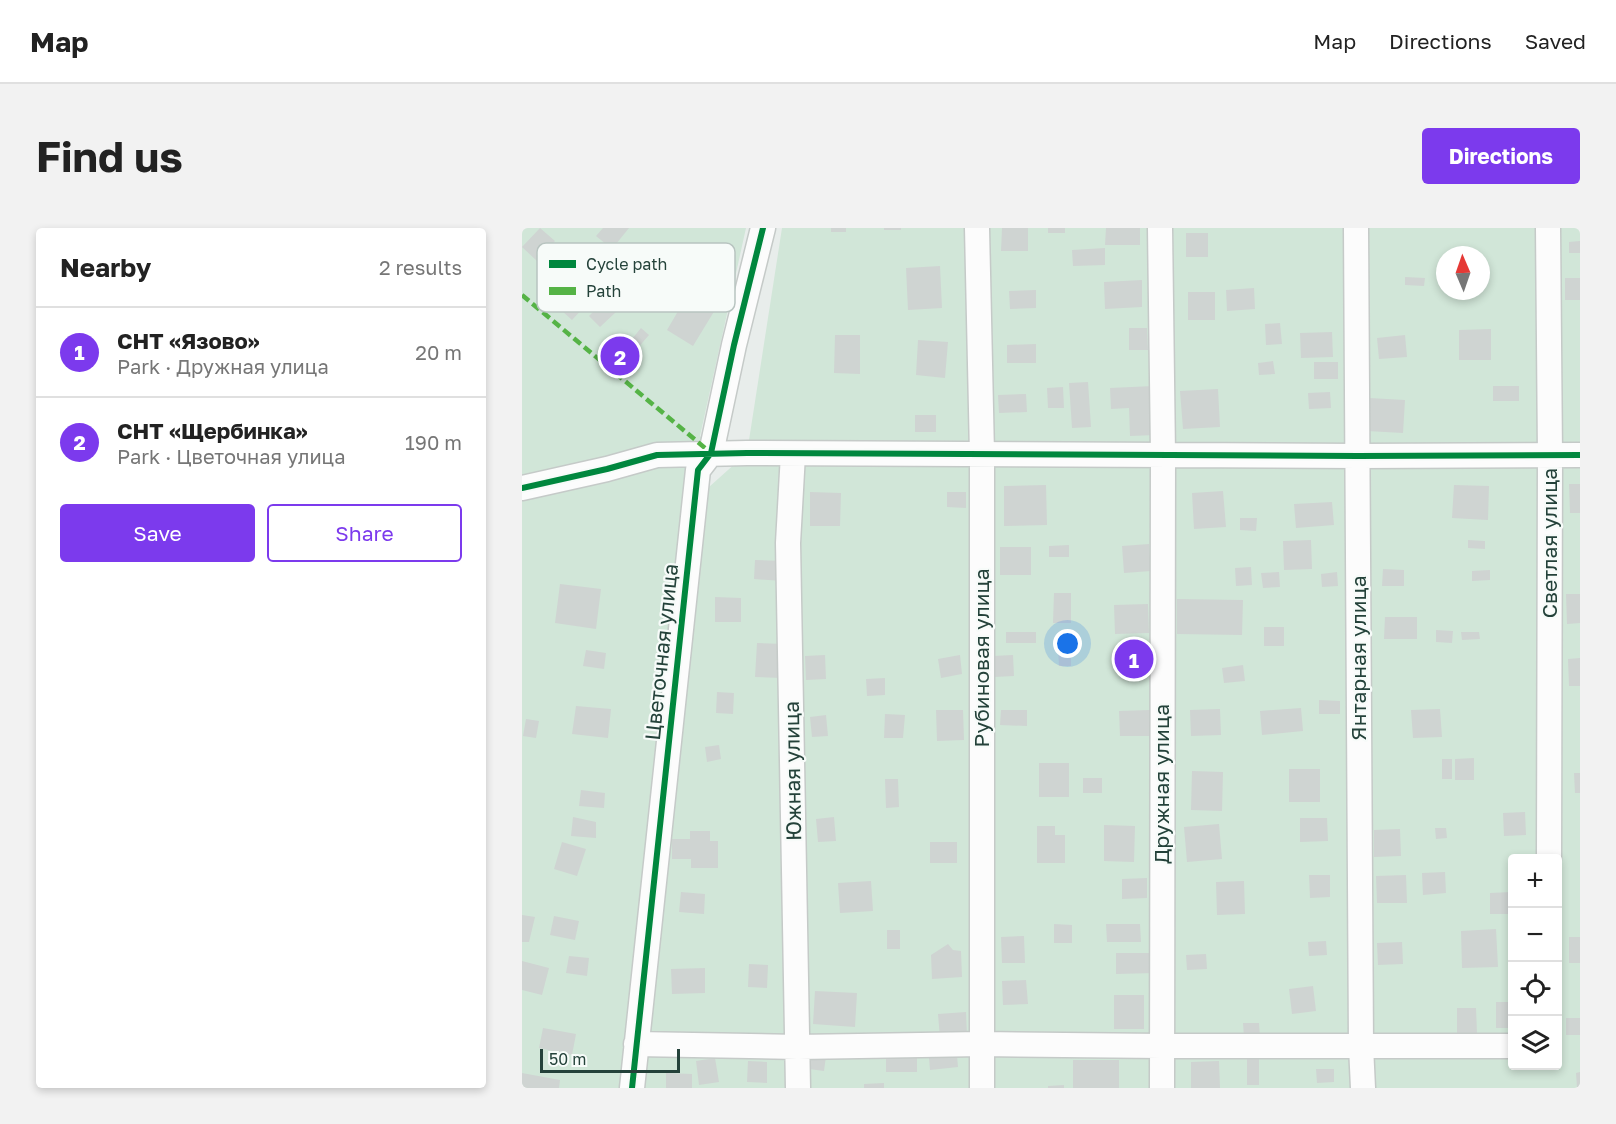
<!DOCTYPE html>
<html lang="en">
<head>
<meta charset="utf-8">
<style>
  :root { --surface:#fff; --page:#f2f2f2; --text:#222; --muted:#767676; --line:#e0e0e0; --accent:#7c3aed }
  body { margin:0; font-family:"Golos Text",sans-serif; background:var(--page); color:var(--text) }
  .controls { position:absolute; right:18px; bottom:18px; display:grid; overflow:hidden; border-radius:6px; box-shadow:0 3px 9px #0003 }
  .controls button { width:54px; height:54px; display:grid; place-items:center; padding:0; border:0; border-bottom:2px solid var(--line); background:var(--surface); color:var(--text); font:30px sans-serif }
  .compass { position:absolute; left:914px; top:18px; width:54px; height:54px; border-radius:50%; background:var(--surface); box-shadow:0 3px 9px #0003; rotate:358deg }
  .scale { position:absolute; left:18px; bottom:15px; width:140px; box-sizing:border-box; padding-left:6px; border:3px solid #24423a; border-top:0; font-size:16px; line-height:21px; white-space:nowrap; color:#24423a; -webkit-text-stroke:4px #f7fbf9; paint-order:stroke }
  .you { position:absolute; left:546px; top:416px; width:21px; height:21px; margin:-15px; border:4px solid #fff; border-radius:50%; background:#1a73e8; box-shadow:0 0 0 9px #1a73e833 }
  .badge { display:grid; place-items:center; width:39px; height:39px; border-radius:50%; background:var(--accent); color:#fff; font-size:20px; font-weight:700 }
  .pin { position:absolute; translate:-50% -50%; border:3px solid #fff; box-shadow:0 2px 6px #0006 }
  .list { margin:0; padding:0; list-style:none }
  h2 { display:flex; justify-content:space-between; align-items:center; height:78px; margin:0; padding:0 24px; font-size:26px }
  h2 small { font-size:20px; font-weight:400; color:var(--muted) }
  .list li { display:grid; grid-template-columns:39px 1fr auto; gap:18px; align-items:center; box-sizing:border-box; height:90px; padding:0 24px; border-top:2px solid var(--line) }
  .list b { display:block; font-size:22px; white-space:nowrap }
  .list p { margin:0; font-size:20px; white-space:nowrap; color:var(--muted) }
  .list em { font-size:20px; font-style:normal; color:var(--muted) }
  .actions { display:flex; gap:12px; padding:18px 24px }
  .actions a { flex:1; padding:14px 0; border:2px solid var(--accent); border-radius:6px; text-align:center; font-size:21px; color:var(--accent) }
  .actions .main { background:var(--accent); color:#fff }
  .icon { flex:none; width:33px; height:33px; fill:none; stroke:currentColor; stroke-width:2; stroke-linecap:round; stroke-linejoin:round }
  .map { position:relative; flex:none; width:1058px; height:860px; overflow:hidden; border-radius:6px }
  header { display:flex; align-items:center; gap:36px; box-sizing:border-box; height:84px; padding:0 30px; background:var(--surface); border-bottom:2px solid var(--line) }
  header strong { font-size:28px }
  nav { display:flex; gap:33px; margin-inline-start:auto; font-size:21px }
  .intro { display:flex; align-items:center; justify-content:space-between; box-sizing:border-box; height:144px; padding:0 36px }
  h1 { margin:0; font-size:42px }
  .button { padding:15px 27px; border-radius:6px; background:var(--accent); color:#fff; font-size:21px; font-weight:700 }
  main { display:flex; gap:36px; padding:0 36px }
  aside { flex:1; background:var(--surface); border-radius:6px; box-shadow:0 3px 9px #0003 }
  .map>svg:first-child { display:block }
  .green { fill:#d1e6d8; fill-rule:evenodd }
  .building { fill:#cfd4d2 }
  .lines { fill:none; stroke-linecap:round; stroke-linejoin:round }
  .minor-casing { stroke:#c5cac8; stroke-width:27 }
  .minor { stroke:#fcfcfc; stroke-width:24 }
  .quiet { stroke:#55b346; stroke-width:4.5; stroke-dasharray:9 4.5; stroke-linecap:butt }
  .cycleway-casing { stroke:#f7fbf9; stroke-width:10 }
  .cycleway { stroke:#00873e; stroke-width:6 }
  .labels { text-anchor:middle; stroke-width:4.5; stroke-linejoin:round; paint-order:stroke }
  .street-label { font-size:21px; fill:#24423a; stroke:#f7fbf9 }
  .key { fill:#f7fbf9; stroke:#b8c4c0; stroke-width:1.5 }
  .key-label { font-size:16px; fill:#24423a }
</style>
</head>
<body>
<header>
<strong>Map</strong>
<nav><a>Map</a><a>Directions</a><a>Saved</a></nav>
</header>
<div class="intro"><h1>Find us</h1><a class="button">Directions</a></div>
<main>
<aside>
<h2>Nearby<small>2 results</small></h2>
<ul class="list">
<li><span class="badge">1</span><div><b>СНТ «Язово»</b><p>Park · Дружная улица</p></div><em>20 m</em></li>
<li><span class="badge">2</span><div><b>СНТ «Щербинка»</b><p>Park · Цветочная улица</p></div><em>190 m</em></li>
</ul>
<div class="actions"><a class="main">Save</a><a>Share</a></div>
</aside>
<div class="map">
<svg width="1058" height="860" viewBox="0 0 1058 860">
  <rect width="100%" height="100%" fill="#e8edeb"/>
  <path class="green" d="M0,0H224L178,208L180,211L177,212L167,255L104,860H0Z
    M260,0H1058V860H122L146,604L187,259L225,225ZM923,27H959V63H923ZM990,630H1036V838H990Z"/>
  <path class="building" d="M18,0L33,13L15,33L0,19Z
    M81,0H107L90,21L74,8Z
    M309,0H324V4H309Z
    M362,0H379V2H362Z
    M480,0H506V23H479Z
    M526,0H543V5H526Z
    M584,0H618V17H583Z
    M664,5H686V29H664Z
    M1058,13V25H1047V14Z
    M583,20V37L551,38L550,22Z
    M418,38L420,80L386,82L384,40Z
    M51,45L74,66L50,92L27,71Z
    M883,49L903,50L902,58L883,57Z
    M1043,50H1058V72H1043Z
    M620,52V79L583,81L582,54Z
    M732,60L733,81L705,83L704,62Z
    M169,61L196,77L171,118L145,102Z
    M514,62V80L488,81L487,63Z
    M666,64H693V92H666Z
    M83,72L94,84L78,99L67,88Z
    M758,95L760,116L744,117L743,96Z
    M119,100L127,107L114,122L106,116Z
    M607,100H625L626,122H607Z
    M969,101V132H937V102Z
    M810,104L811,129L779,130L778,105Z
    M313,107H338V146L312,145Z
    M883,107L885,129L857,131L855,110Z
    M396,112L426,114L423,150L394,147Z
    M514,116V135H485V117Z
    M751,133L753,146L737,147L736,135Z
    M792,134H816V151H792Z
    M566,154L569,199L550,200L547,155Z
    M632,158L634,207L608,208L607,180L589,181L588,160Z
    M971,158H997V173H971Z
    M541,159L542,180H526L525,160Z
    M696,161L698,199L661,201L658,163Z
    M808,164L809,180L787,181L786,165Z
    M504,166L505,184L477,185L476,167Z
    M847,170L883,172L881,205L845,203Z
    M393,187H414V204H393Z
    M1047,256H1058V285H1048Z
    M524,257L525,297L482,298V258Z
    M932,257L967,258L966,292L930,290Z
    M701,263L704,299L672,301L670,265Z
    M288,264L319,265L318,298H288Z
    M425,264H444V280L425,279Z
    M810,274L812,297L774,300L772,276Z
    M718,290H735L734,303L718,302Z
    M789,312L790,341L762,342L761,313Z
    M946,312L963,313V321L946,320Z
    M627,316L629,343L602,345L600,318Z
    M547,317V329H527V318Z
    M478,319H509V347H478Z
    M233,332L261,333L260,353L232,351Z
    M729,339L730,357L714,358L713,340Z
    M861,341L882,342V358H860Z
    M968,342V352L950,353V343Z
    M757,344L758,359L741,360L739,345Z
    M815,344L816,358L800,359L799,346Z
    M38,356L79,361L74,401L33,395Z
    M532,365H549V395H531Z
    M1044,366H1058V395L1045,396Z
    M193,369L219,370V394H193Z
    M655,371L721,372L720,407L655,406Z
    M626,376L627,405L593,406L592,377Z
    M863,389H895V411H862Z
    M742,399H762V418H742Z
    M914,402L931,403L930,415L914,414Z
    M484,404H514V415H484Z
    M939,404H957L958,411L940,412Z
    M235,415L262,416L260,450L233,449Z
    M549,418V438H537L536,419Z
    M64,422L84,425L82,441L61,438Z
    M303,427L304,451L284,452L283,428Z
    M438,427L440,446L419,450L416,431Z
    M491,427L492,448L472,449L471,428Z
    M1058,430V458H1047L1046,431Z
    M721,437L723,453L702,455L700,440Z
    M363,450V467L345,468L344,451Z
    M195,464L212,465L211,486L194,485Z
    M797,472L818,473V486H797Z
    M54,478L89,481L86,510L50,506Z
    M779,480L781,503L740,507L738,483Z
    M698,481L699,507L669,508L668,482Z
    M918,481L920,509L891,510L889,482Z
    M414,482H441L442,512L415,513Z
    M479,482H505V498L478,497Z
    M628,482L629,508H598L597,483Z
    M363,486L383,487L381,510H362Z
    M304,487L306,508L290,509L288,489Z
    M4,491L17,493L14,510L1,508Z
    M197,517L199,531L185,534L183,519Z
    M952,530V552H933V531Z
    M920,531H930V551H920Z
    M517,535H547V569H517Z
    M767,541H798V574H767Z
    M670,543L701,544L700,583L669,582Z
    M1052,545H1058V565H1053Z
    M561,550H580V565H561Z
    M363,551H376L377,579L364,580Z
    M59,562L83,565L82,580L57,578Z
    M1003,584L1004,607L982,608L981,585Z
    M51,589L74,594V610L49,608Z
    M312,589L314,613L296,614L294,591Z
    M778,590H805L806,613L778,614Z
    M697,596L700,631L665,634L662,599Z
    M582,597L613,598L612,634L582,633Z
    M515,598H533V607H543V635H515Z
    M913,600H924L925,610L914,611Z
    M878,601L879,628L852,629V602Z
    M168,603H188V613H196V640H169V631H150V611H168Z
    M40,614L64,621L55,648L32,641Z
    M408,614H435V635H408Z
    M923,644L924,665L901,667L900,645Z
    M787,647H808V669L788,670Z
    M884,647L885,675H855L854,648Z
    M625,650V670L600,671V651Z
    M349,653L351,683L318,685L316,655Z
    M722,653L723,686L695,687L694,654Z
    M159,664L183,666L182,686L157,684Z
    M990,664V686H968V665Z
    M0,687L13,689L7,714H0Z
    M32,688L57,693L53,712L28,707Z
    M532,696L550,697V715H532Z
    M584,696H618L619,714H585Z
    M974,701L976,739L940,740L939,703Z
    M365,702H378V721H365Z
    M502,708L503,735H480L479,709Z
    M1047,709H1058V735H1047Z
    M804,713L805,727L787,728L786,714Z
    M880,714L881,736L856,737L855,715Z
    M426,716L431,722L439,723L440,749L410,751L409,727Z
    M594,725H633V745L594,746Z
    M684,726L685,741L665,742L664,727Z
    M47,728L67,730L65,748L44,745Z
    M0,733L27,740L20,767L0,762Z
    M227,736L246,737L245,760L226,759Z
    M183,740V765L150,766L149,741Z
    M504,752L506,776L481,777L480,753Z
    M791,758L794,783L770,786L767,761Z
    M293,763L335,765L333,799L291,796Z
    M592,767H622V801H592Z
    M974,774H990V800H974Z
    M935,780H954L955,805H935Z
    M444,784L445,808L418,810L416,786Z
    M1044,790H1058V807H1044Z
    M721,795H737L738,809H722Z
    M21,800L54,806L50,827L17,820Z
    M282,825L304,828L302,843L280,840Z
    M435,828L436,839L408,842L407,830Z
    M364,829H395V844H364Z
    M193,830L197,854L177,857L174,833Z
    M725,830H737V857H725Z
    M551,832H597V860H551Z
    M226,833L245,834V855L225,854Z
    M697,833L698,860H669V834Z
    M794,841H812V854L795,855Z
    M1058,844V860H1055L1054,845Z
    M0,845L38,852L37,860H0Z
    M144,845L170,846V860H144Z
    M362,855V860H342V856Z
    M542,857V860H526V858Z"/>
  <g class="lines">
    <g class="minor-casing">
      <path id="minor" d="M455,0L460,226V860
        M638,0L641,226L640,860
        M834,0L839,818L841,860
        M1026,0L1028,227L1027,630
        M271,226L266,315L276,860
        M0,260L85,241L135,227L225,225L836,228L1058,227
        M114,816L276,819L460,816L639,818H990
        M110,860L176,242L189,225L212,117L241,0"/>
    </g>
    <use href="#minor" class="minor"/>
    <path class="quiet" d="M0,67L189,225"/>
    <g class="cycleway-casing">
      <path id="cycleway" d="M0,260L85,241L135,227L225,225L836,228L1058,227
        M110,860L176,242L189,225L212,117L241,0"/>
    </g>
    <use href="#cycleway" class="cycleway"/>
  </g>
  <g class="labels">
    <g class="street-label">
      <text transform="translate(1028 315) rotate(-90)" y="7">Светлая улица</text>
      <text transform="translate(140 424) rotate(-84)" y="7">Цветочная улица</text>
      <text transform="translate(460 430) rotate(-90)" y="7">Рубиновая улица</text>
      <text transform="translate(837 430) rotate(-90)" y="7">Янтарная улица</text>
      <text transform="translate(271 543) rotate(-91)" y="7">Южная улица</text>
      <text transform="translate(640 556) rotate(-90)" y="7">Дружная улица</text>
    </g>
  </g>
  <rect x="15" y="15" width="198" height="69" rx="9" class="key"/>
  <rect x="27" y="32" width="27" height="8" fill="#00873e"/>
  <rect x="27" y="59" width="27" height="8" fill="#55b346"/>
  <g class="key-label">
    <text x="64" y="42">Cycle path</text>
    <text x="64" y="69">Path</text>
  </g>
</svg>
<div class="controls">
<button>+</button>
<button>−</button>
<button><svg class="icon" aria-label="locate" viewBox="0 0 24 24"><circle cx="12" cy="12" r="6"/><path d="M12 2v4M12 18v4M2 12h4M18 12h4"/></svg></button>
<button><svg class="icon" aria-label="layers" viewBox="0 0 24 24"><path d="M12 4l9 5-9 5-9-5zM3 14l9 5 9-5"/></svg></button>
</div>
<svg class="compass" viewBox="-18 -18 36 36"><path d="M0-13l5 13h-10z" fill="#e53935"/><path d="M0 13l5-13h-10z" fill="#767676"/></svg>
<div class="scale">50 m</div>
<div class="you"></div>
<div class="pin badge" style="left:612px;top:431px">1</div>
<div class="pin badge" style="left:98px;top:128px">2</div>
</div>
</main>
</body>
</html>
